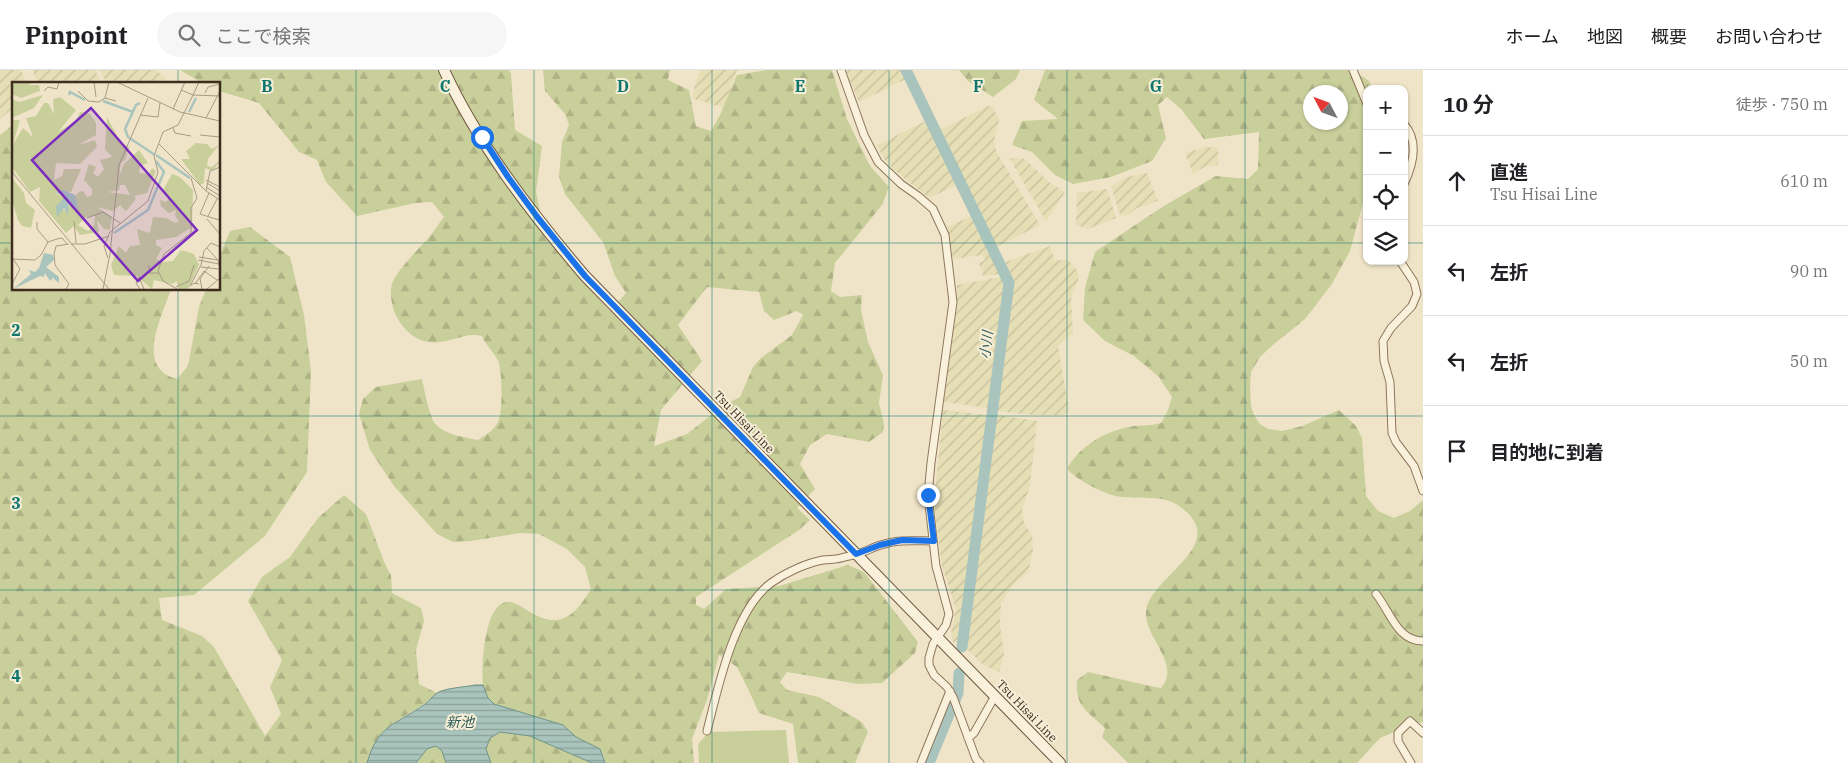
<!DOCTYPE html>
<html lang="ja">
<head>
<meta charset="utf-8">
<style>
  :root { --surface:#fff; --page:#f6f6f6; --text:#202124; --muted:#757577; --line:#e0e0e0 }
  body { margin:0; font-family:"IBM Plex Serif","Noto Sans JP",serif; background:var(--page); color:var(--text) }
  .controls { position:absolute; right:15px; top:15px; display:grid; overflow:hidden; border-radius:10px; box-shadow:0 1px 4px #0004 }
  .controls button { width:45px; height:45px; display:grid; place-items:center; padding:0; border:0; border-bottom:1px solid var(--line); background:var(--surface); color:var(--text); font:25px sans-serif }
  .compass { position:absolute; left:1303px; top:15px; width:45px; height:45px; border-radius:50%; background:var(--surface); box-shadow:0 1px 4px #0004; rotate:311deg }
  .stop { position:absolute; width:15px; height:15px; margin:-11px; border:4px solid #1a73e8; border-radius:50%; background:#fff }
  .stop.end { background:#1a73e8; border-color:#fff; box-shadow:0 1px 5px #0008 }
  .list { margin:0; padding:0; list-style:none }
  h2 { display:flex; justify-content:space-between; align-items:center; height:65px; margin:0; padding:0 20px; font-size:21px }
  h2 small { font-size:16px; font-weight:400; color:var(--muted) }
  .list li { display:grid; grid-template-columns:32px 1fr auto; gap:15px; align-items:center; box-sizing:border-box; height:90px; padding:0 20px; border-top:1px solid var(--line) }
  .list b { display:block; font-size:19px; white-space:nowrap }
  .list p { margin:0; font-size:16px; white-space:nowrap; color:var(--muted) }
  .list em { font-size:16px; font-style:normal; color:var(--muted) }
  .icon { flex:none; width:28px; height:28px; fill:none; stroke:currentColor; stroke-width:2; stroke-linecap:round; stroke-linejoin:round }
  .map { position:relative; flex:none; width:1423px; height:693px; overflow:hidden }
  header { display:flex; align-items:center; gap:30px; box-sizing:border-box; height:70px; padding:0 25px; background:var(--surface); border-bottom:1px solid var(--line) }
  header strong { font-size:24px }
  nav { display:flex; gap:28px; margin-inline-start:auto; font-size:18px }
  .search { width:350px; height:45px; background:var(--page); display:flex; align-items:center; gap:12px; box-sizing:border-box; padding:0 18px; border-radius:28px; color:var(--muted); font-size:19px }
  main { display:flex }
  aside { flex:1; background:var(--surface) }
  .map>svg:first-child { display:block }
  .farmland { fill:url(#farmland-furrows) }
  .grass { fill:#c9cf9b }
  .forest { fill:url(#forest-firs); fill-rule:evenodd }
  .water { fill:url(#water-rules); stroke:#6f938a }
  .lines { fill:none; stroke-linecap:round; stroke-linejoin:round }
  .river { stroke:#a9c4bc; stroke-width:11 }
  .minor-casing { stroke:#8d765c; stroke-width:9 }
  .secondary-casing { stroke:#6f573f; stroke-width:12 }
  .minor { stroke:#faf1dc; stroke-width:7 }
  .secondary { stroke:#faf1dc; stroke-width:10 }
  .route { stroke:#1a73e8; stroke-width:6 }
  .grid { fill:none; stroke:#0f766e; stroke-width:1; stroke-opacity:0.55 }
  .labels { text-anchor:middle; stroke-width:4; stroke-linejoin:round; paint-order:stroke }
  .street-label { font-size:12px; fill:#3d2e20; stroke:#f7eed8 }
  .water-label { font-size:14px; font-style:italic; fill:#2f5d5a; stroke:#f7eed8 }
  .inset-river { fill:none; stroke:#a9c4bc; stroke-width:2.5 }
  .inset-road { fill:none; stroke:#a89b85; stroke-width:1 }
  .view { fill:#7b2cbf; fill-opacity:0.15; stroke:#7b2cbf; stroke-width:2.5 }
  .inset-edge { fill:none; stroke:#3d2e20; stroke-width:2.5 }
  .grid-label { font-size:16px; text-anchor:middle; font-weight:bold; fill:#0f766e; stroke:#f7eed8; stroke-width:4; stroke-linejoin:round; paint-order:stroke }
</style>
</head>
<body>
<header>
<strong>Pinpoint</strong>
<div class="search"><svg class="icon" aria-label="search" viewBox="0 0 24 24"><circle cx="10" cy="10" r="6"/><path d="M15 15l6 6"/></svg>ここで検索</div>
<nav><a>ホーム</a><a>地図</a><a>概要</a><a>お問い合わせ</a></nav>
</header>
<main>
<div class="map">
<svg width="1423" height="693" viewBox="0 0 1423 693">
  <defs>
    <pattern id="farmland-furrows" width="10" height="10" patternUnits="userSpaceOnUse" patternTransform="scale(1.25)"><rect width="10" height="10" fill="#e6deb5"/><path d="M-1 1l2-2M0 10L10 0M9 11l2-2" fill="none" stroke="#c6bf9b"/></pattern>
    <pattern id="forest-firs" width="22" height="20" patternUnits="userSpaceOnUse" patternTransform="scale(1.25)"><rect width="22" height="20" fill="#c9cf9b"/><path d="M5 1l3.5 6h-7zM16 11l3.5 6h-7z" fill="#aeb285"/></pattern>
    <pattern id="water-rules" width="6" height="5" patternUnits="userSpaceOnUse" patternTransform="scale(1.25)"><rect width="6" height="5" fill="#a9c4bc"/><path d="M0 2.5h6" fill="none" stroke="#8ba098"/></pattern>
  </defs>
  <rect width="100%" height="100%" fill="#f0e4c8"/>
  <path class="farmland" d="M0,0H21L27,14H14V37L0,49Z
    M32,0H95L102,14H39Z
    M100,0H155L166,8L157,14H107Z
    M701,0H737L724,38L692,28L696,10Z
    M846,0H901L906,9L859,32Z
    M988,36L993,37L999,50L994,71L996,81L1040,155L996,177L940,60Z
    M926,51L957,115L929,128L894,100L885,90L877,75Z
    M1205,77L1218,78V95L1204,97L1193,104L1185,83Z
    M1013,88L1025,89L1050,113L1065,122L1046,151L1010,89Z
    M1147,103L1158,131L1137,138L1128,145H1120L1111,116L1127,107Z
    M1107,119L1116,148L1088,159L1076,155L1077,123Z
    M972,146L990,183L1000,204L983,206L979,193L985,190L982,185L953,189L947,157Z
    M1050,176L1055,191L1067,189L1076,199L1079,207L1071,228L1073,263L1058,276L1069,339L1065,345H1035L997,341L1014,213L1005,192Z
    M1001,207L1005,213L988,338L944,332L957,236V215Z
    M943,340L988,345L959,573L953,572L951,563L956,539L942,496L934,434Z
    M996,345L1037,351L1030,416L1022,440L1024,453L1032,465L1033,481L1028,502L1013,515L1001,533L1000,553L1004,585L999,602L982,594L965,577Z"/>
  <path class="grass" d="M786,660L789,693H699L698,674L709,662Z"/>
  <path class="forest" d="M180,0H509L511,4L515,60L542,76L536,122L546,169L610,241L626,223L615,206L603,172L565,124L559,107L562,72L569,55L565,44L545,21L543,0H670L668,10L689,20L696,56L711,61L720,45L737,5L767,0H832L847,49L870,96L889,117L882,135L835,193L831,221L840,227L862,225L861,240L868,272L883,305L879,333L884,354L883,362L869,372L827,364L810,375L800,394L815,419L797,438L810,450L799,460L696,527V535L704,539L726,519L779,516L848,495L864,502L918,572L915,583L882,613L858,614L787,602L780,612L787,620L819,627L862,652L868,662L855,693H798L793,654L759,643L749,621L737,597L719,585L707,630L692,669L694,693H605L600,679L576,667L563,655L494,634C488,629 484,623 483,615C481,598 484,540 503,533C511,529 520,536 527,540C559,561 574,547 591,519L585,497L567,479L539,464L520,463L471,471L453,472L437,464L394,416L370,380L359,344L363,329L376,317L422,309C424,319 429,344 434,352C443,365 464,367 478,370C486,365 493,361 498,352C503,341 502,305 499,293C496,284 486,276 482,266C465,261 447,275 429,272C417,271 408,263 401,254C394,244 390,231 391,218C392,204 421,177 430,166C435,160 439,153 444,147L432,132L415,133L357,146L326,112L317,90L299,82L259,33L219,21V14H204ZM707,217L759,222L764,241L774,250L797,241L803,245L792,265L761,288L753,297L740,327L724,335L687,364L654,376L661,340L702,291L678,255Z
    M959,0H1020L1016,9L993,27L968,11Z
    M1045,0H1353L1369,11L1373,19H1367V118L1350,181L1332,214L1305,249L1274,274L1260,287L1251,302L1250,316L1251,336L1254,345L1260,354L1268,359L1282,361L1302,356L1339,340L1356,356L1362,368L1366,426L1378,441L1394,448L1410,441L1423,430V652L1413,654L1380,668L1357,693H1128L1102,667L1105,658C1087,641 1075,637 1077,610L1088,602L1155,617L1161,618C1182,594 1144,568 1146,541C1149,506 1237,473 1176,434C1159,424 1135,430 1116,426C1102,423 1077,410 1067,399C1080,375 1107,360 1134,356C1143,355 1151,356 1161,353L1168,340L1172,327L1159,307L1134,286L1105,271L1083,250L1085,218L1095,182L1162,137L1216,106L1248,109L1258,99L1259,62L1204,69L1181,39L1167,27L1158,35L1166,68L1152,91L1111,107L1073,114L1055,105L1032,82L1012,75L1022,51L1058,49L1034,30ZM1310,22H1340V52H1310Z
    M14,54V219H171C162,247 134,298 177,309L188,296L199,237L206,219H219V187L230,161L250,157L290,187L304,245L311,301L307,402L265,466L194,525L159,528L162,550L202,566L214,577L265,666L281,644L270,617L282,590L248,531L262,507L290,487L318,448L344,425L366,444L385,494L391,505L392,523L421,538L424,551L416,580L419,614L437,623C423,637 408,643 392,654C382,661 370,681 367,693H0V65Z
    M500,662L530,666L592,693H491L486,679L490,668Z
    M436,676L442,681L446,693H416L427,679Z"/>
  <path class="water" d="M475,615H483L488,628L494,634L563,655L576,667L600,679L605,693H592L530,666L500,662L490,668L486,679L491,693H446L442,681L436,676L427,679L416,693H367C378,654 396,655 425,634C430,631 432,626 437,623C445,618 465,617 475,615Z"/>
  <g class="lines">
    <path class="river" d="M906,0L1009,213L962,577
      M929,693L958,623L959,603"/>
    <g class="minor-casing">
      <path id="minor" d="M841,0L864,65L878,92L901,114L918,126L933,139L945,165L953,232L931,393L928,425L936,496L949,544L946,555L933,574L929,588V595L934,605L947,617L953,627L976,689L980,693
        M1353,0L1367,34
        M1404,54C1419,71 1413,95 1404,114
        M1400,191L1414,212L1417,224L1412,236L1391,258L1383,271L1384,291L1390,312L1392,363L1396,372L1414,396L1423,421
        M1376,524C1390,541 1397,571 1423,571
        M707,661C718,618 734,540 771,513C785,503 806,493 823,490C829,489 835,490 841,488C848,486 857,485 863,482C869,480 875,476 881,475C898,469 916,471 933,471
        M968,668L974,663L995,626
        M921,693L950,621
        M1411,693L1398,671V663L1410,651L1423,663"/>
    </g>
    <g class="secondary-casing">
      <path id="secondary" d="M444,0C478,74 532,144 585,206L1060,693"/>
    </g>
    <use href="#minor" class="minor"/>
    <use href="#secondary" class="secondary"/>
  </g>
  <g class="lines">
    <path class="route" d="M482,67L508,107L538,148L585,206L856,484L880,475L902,470L934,471L928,425"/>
  </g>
  <path class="grid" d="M178,0V14M356,0V693M534,0V693M712,0V693M889,0V693M1067,0V693M1245,0V693M0,173H14M219,173H1367M1404,173H1423M178,219V693M0,346H1423M0,520H1423"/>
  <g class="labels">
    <g class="street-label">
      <text transform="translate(744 352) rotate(46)" y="4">Tsu Hisai Line</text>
      <text transform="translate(1027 641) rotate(46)" y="4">Tsu Hisai Line</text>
    </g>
    <g class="water-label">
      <text transform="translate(986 275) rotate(-83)" y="5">小川</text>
      <text x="460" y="657">新池</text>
    </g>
  </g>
  <g transform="translate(12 12)">
    <rect width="208" height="208" fill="#f0e4c8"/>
    <path d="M1,0H20L17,3H27L28,9L9,16L0,12ZM31,13L22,26L0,36V17L7,20ZM48,15L64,28L46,50L64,39L68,30L78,32L84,41V53L66,63L83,58L85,65L68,82L44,81L42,98L50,94L52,87H69L59,110H44V112L54,115L45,124V135L50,126L55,130L59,118L65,129L62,115L67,110L71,109L75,115L80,113V107L72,98L77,82L84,85L81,91L86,95L92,87L88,78L100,75L93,67L95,35L109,61L117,65L113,78L109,81L107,94L112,82L127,68L136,81L128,84L127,91L137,92L140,86L144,89L135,111L122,114L124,117L114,129L108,123L101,129L85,125L100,135L98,148L92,147L85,138L87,150L68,153L62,144L54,151L27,119L28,105L18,110L0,85V38H8L1,62L11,46L21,55L14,36L24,34L32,21H36L42,32L41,17ZM108,103H113L118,113L96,110L107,108ZM83,134L82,143L76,149L66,143L74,135ZM184,61L195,62L200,67L207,63L196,77L195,84L200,85L207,79V81L200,89L193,86L192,101L188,103L169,77H178L174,69ZM160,92L168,95L181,108L180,145L164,155L144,158V163L150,166L144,177L150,180L161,179L169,168L182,172L187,183L176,207H166L165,199L160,202L142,198L140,207L125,194L102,193L99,183L107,164L114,171L118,164L128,163L125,147L138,151L141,135L154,136L163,141L167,139L163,134L164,128L157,131L149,124L148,118L154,120L158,115L150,110ZM0,96L12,111L14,121L23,128L19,146L10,144L6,138L0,118Z" fill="#c9cf9b" fill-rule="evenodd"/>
    <path d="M51,108L63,113L66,128L57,118L56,133L52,126L45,135L44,124L54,114L43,111ZM32,171L41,173L42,178L34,185L47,195V201L41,196L38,199L33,191L32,195L28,194L1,207L19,192L17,188L23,190L27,186Z" fill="#a9c4bc"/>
    <path class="inset-river" d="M57,13L58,10L73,18M91,19L121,30M128,21L124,23L113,47L116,55L143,73M177,30L184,16M144,73L178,96M102,151L136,128L152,90L144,79"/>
    <path class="inset-road" d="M82,0L84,15M105,0L168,30L208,39M169,8L181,13L187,0M32,9L36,5L45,7L47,0M66,9L76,19L87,20L93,16L104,19M193,11L196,5L208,2M93,16L97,0M161,27L173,0M172,31L181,13L208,14M128,33L146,35L148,21M194,36L208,9M161,46L163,51L179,54M188,53L208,55M147,62L194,109M208,85L198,89L194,109L208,118M0,90L97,207M194,98L208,105M195,101L208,109M194,105L208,114M197,111L188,132L207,138L208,132M196,134L205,117M75,136L91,130L108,141M195,137L207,151M62,139L64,161M25,140V147L36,160M59,162H73L97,154M195,166L206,178L208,188M187,175L206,178M96,176L92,164L98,150L136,119L146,90L142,74L151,50L166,43L172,31M0,177L23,178L29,173L36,160L45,157L50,156L55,162M186,178L207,182M137,183V191H147M189,185L207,187M0,202L8,187L1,177M183,202L192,189L205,198M187,202L182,201L178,204L189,183L192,169L199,161L208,165M164,205L177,199L182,183M54,207L57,202L43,183L42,172L44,164L57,162M91,207L98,172L107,83L136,16M128,207L124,201L127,195L132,207M165,207L151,199L146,189L152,172L179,151V126L185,116L179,96M190,207L188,197L197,184M195,207L208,196"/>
    <path class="view" d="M79,26L185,148L126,199L20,78Z"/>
    <rect width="208" height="208" class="inset-edge"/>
  </g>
  <g class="grid-label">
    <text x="267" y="22">B</text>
    <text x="445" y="22">C</text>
    <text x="623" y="22">D</text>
    <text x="800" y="22">E</text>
    <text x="978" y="22">F</text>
    <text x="1156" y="22">G</text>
    <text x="16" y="266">2</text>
    <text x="16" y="439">3</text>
    <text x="16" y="612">4</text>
  </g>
</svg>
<div class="controls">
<button>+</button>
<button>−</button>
<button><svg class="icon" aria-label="locate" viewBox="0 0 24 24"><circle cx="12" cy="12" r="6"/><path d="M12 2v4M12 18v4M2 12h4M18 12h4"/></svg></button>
<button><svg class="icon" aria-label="layers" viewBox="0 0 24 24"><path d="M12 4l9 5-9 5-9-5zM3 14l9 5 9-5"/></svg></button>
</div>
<svg class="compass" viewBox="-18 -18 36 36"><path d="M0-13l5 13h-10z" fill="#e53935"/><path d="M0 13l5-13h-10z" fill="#757577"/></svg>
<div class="stop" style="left:482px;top:67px"></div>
<div class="stop end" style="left:928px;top:425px"></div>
</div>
<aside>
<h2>10 分<small>徒歩 · 750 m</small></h2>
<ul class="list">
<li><svg class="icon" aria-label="ahead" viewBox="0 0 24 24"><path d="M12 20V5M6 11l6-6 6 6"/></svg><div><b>直進</b><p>Tsu Hisai Line</p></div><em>610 m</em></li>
<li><svg class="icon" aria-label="left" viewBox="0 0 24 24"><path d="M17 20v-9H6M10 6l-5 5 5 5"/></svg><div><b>左折</b></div><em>90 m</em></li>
<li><svg class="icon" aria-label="left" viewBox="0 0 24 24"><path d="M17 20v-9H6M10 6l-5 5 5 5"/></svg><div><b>左折</b></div><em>50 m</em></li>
<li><svg class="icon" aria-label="arrive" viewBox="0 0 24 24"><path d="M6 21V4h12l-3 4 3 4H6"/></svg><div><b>目的地に到着</b></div></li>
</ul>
</aside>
</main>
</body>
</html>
